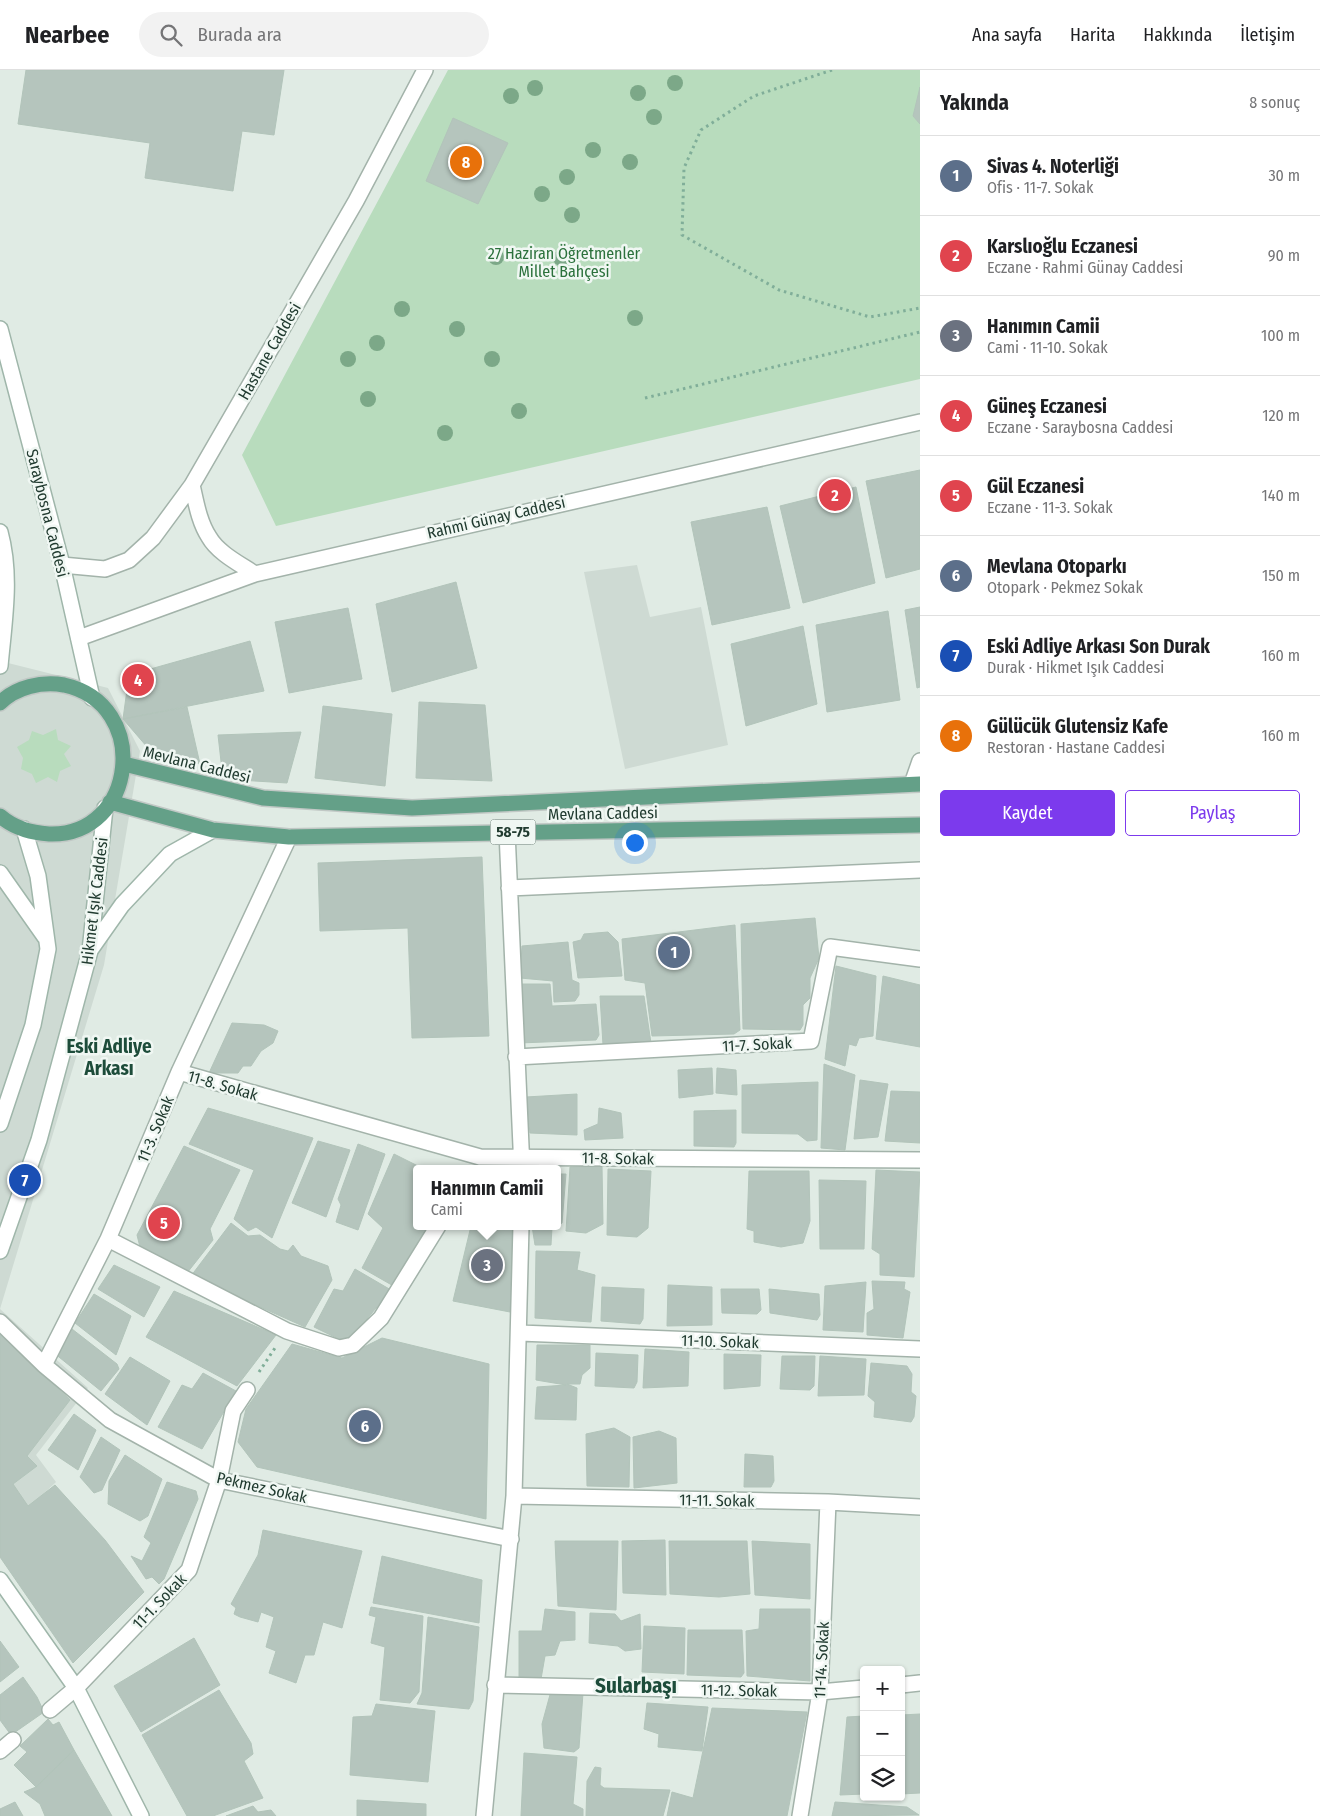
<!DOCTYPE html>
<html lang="tr">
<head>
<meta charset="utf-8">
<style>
  :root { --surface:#fff; --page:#f2f2f2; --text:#202124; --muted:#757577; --line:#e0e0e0; --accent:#7c3aed }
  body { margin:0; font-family:"Fira Sans Condensed",sans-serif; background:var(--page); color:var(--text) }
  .controls { position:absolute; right:15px; bottom:15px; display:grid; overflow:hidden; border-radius:5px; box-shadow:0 1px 4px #0004 }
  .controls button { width:45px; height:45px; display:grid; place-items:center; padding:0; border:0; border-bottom:1px solid var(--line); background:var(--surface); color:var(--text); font:25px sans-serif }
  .you { position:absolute; left:634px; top:772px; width:18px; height:18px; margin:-12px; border:4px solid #fff; border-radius:50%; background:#1a73e8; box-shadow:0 0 0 8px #1a73e833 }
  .badge { display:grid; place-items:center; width:32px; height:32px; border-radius:50%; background:var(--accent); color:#fff; font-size:16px; font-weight:700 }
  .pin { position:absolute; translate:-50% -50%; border:2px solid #fff; box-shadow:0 1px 5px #0006 }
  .popup { position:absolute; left:413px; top:1095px; width:148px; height:65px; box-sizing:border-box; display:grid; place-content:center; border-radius:5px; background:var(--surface); filter:drop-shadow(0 1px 4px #0005); font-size:16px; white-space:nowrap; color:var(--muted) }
  .popup b { font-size:19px; color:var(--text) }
  .popup::after { content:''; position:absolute; left:50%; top:100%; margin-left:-10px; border:10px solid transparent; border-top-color:var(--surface) }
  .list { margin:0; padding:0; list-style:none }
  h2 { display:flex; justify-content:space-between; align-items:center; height:65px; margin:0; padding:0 20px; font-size:21px }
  h2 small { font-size:16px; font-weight:400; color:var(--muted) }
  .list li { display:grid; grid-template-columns:32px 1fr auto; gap:15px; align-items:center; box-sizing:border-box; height:80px; padding:0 20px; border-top:1px solid var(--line) }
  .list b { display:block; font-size:19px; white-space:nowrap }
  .list p { margin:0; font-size:16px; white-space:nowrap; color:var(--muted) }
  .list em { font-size:16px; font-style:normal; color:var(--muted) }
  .actions { display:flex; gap:10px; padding:15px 20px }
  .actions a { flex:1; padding:11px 0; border:1px solid var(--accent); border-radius:5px; text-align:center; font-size:18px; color:var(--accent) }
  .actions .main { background:var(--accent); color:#fff }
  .icon { flex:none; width:28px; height:28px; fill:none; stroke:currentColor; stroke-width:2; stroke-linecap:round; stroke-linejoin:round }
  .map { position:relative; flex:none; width:920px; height:1746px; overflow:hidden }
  header { display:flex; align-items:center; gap:30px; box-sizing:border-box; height:70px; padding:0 25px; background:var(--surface); border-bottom:1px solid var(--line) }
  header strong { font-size:24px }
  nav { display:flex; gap:28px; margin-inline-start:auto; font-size:18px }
  .search { width:350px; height:45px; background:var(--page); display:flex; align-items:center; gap:12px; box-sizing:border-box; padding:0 18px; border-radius:28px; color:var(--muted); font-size:19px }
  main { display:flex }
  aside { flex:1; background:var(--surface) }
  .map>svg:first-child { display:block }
  .built { fill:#cedad3 }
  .green { fill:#b8dcbd }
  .building { fill:#b5c5bd; stroke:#b2c4ba }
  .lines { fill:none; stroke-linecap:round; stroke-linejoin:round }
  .street-casing { stroke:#a3b3aa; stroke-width:18 }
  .secondary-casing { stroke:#9fb6aa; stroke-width:18 }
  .primary-casing { stroke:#c1c8c5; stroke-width:18 }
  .path { stroke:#80ae99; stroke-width:3; stroke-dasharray:2.5 4; stroke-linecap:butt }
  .street { stroke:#fff; stroke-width:15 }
  .secondary { stroke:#fff; stroke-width:15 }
  .primary { stroke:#64a088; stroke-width:15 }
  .tree { fill:#7ca888 }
  .labels { text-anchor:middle; stroke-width:5; stroke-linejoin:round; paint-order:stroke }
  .shield { fill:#f0f7f3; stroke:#5f736a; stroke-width:1 }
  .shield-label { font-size:15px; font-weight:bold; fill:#213b30 }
  .park-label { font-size:16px; fill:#2b713c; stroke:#f0f7f3 }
  .street-label { font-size:16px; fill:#213b30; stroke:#f0f7f3 }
  .quarter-label { font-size:19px; font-weight:bold; fill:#1d4c3a; stroke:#f0f7f3 }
  .district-label { font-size:21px; font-weight:bold; fill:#1d4c3a; stroke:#f0f7f3 }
</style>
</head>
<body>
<header>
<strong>Nearbee</strong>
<div class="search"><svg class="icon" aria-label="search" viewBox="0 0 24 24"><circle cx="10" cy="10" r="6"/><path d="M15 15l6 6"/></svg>Burada ara</div>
<nav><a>Ana sayfa</a><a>Harita</a><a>Hakkında</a><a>İletişim</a></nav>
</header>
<main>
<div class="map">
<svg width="920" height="1746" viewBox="0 0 920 1746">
  <rect width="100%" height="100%" fill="#e0ebe4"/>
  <path class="built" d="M637,495L650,547L701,537L728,675L625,699L584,502Z
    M0,591L108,618L140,681L104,895L0,1239Z
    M0,1239L88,1318L36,1385L56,1412L0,1465Z"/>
  <path class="green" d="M448,0H920V309L276,456L242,385Z
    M56,659L58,670L71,676L64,684L71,696L60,701L57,712L48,707L36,713L32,704L21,699L23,688L17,677L29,670L32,661L43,665Z"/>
  <path class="building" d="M26,0H284L274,65L242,61L233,121L145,108L150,73L18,54Z
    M920,17V54L913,46Z
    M453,48L508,73L478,134L426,111Z
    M920,400V499L886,508L866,411Z
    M856,417L875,513L803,533L780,436Z
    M767,437L790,538L712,555L691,452Z
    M456,512L477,598L392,622L376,534Z
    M920,537V617L917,618L905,540Z
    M348,538L362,609L289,623L275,552Z
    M888,541L900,630L827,642L816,555Z
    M803,556L817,634L746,656L731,574Z
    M250,571L264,621L123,649L129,605Z
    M419,632L485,635L492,711L416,708Z
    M323,636L392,644L385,716L315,708Z
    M187,637L200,694L154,685L123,649Z
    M301,662L287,713L223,709L218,665Z
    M482,787L489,966L412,968L408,858L320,861L318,793Z
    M815,848L819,888L810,908V928L803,935V955L800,960L743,959L741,854Z
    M735,855L740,960L734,964L652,966L645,913L625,910L622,869Z
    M608,862L618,872L622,906L578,908L573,872L581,870L584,864Z
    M568,872L572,910L579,913V925L575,931L554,932L553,911L520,908L522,876Z
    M836,896L876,906L873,966L859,968L856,976L849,974L845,996L825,989Z
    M883,906L920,915V977L876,969Z
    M520,914H550L552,936L596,934L599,965L596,970L519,973Z
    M600,926H644L651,973L603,975Z
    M232,953L264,955L278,961L273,973L261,981L251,996H243L238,1003H209Z
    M824,994L855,1005L845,1080L821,1078Z
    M712,998L713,1024L679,1028L678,1000Z
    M717,998L736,1000L737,1025L716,1023Z
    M860,1010L888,1014L878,1067L854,1069Z
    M818,1012L817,1070L807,1071L798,1064L742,1063V1015Z
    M891,1021L920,1022V1073L885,1071Z
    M577,1024V1065L530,1063L526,1027Z
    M208,1038L313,1068L272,1168L256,1157L248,1161L234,1149L254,1100L189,1074Z
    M599,1038L621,1043L623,1068L585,1070L584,1060L598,1054Z
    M736,1040V1073L734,1077L694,1076V1041Z
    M318,1071L350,1080L326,1147L292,1133Z
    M358,1074L385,1084L358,1160L336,1152L341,1135L338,1129Z
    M184,1076L240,1100L210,1159L213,1170L187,1203L140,1177L137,1165Z
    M394,1084L424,1099H417V1156H431L397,1218L362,1198L383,1158L368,1144Z
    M602,1096L603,1154L586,1163L566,1161L570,1097Z
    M608,1099L651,1101L648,1158L637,1167L607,1165Z
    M876,1100L920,1102L914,1207L880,1205V1184L872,1179Z
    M749,1101H809L810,1151L803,1173L781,1177L754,1172V1161L747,1159Z
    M557,1104H566L562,1153L557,1156Z
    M819,1110L866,1111L864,1179H820Z
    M231,1153L248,1166L260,1165L280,1179L288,1181L293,1175L301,1186L328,1196L332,1210L305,1257L191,1206Z
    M471,1156H515L510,1242L453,1231Z
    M532,1156H555L552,1157L551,1175H535Z
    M536,1181L580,1182L577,1200L595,1205L591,1252L535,1248Z
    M114,1195L160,1217L144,1247L98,1219Z
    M355,1199L391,1220L347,1273L314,1257L334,1219L343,1221Z
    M872,1211L905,1212L904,1219L910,1222L903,1268L867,1265V1243L874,1239Z
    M866,1212L863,1262L823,1260L825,1216Z
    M668,1215L712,1217V1255L667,1256Z
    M602,1217L644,1219L643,1249L640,1254L601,1251Z
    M721,1219H759L761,1240L757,1244L722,1243Z
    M769,1219L819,1224L820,1245L817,1250L770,1243Z
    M174,1221L276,1265L237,1316L146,1267Z
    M94,1224L131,1246L116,1285L75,1253Z
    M72,1259L117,1294L119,1299L101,1321L54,1283Z
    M0,1263L70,1330L27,1386L37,1396L13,1414L28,1436L55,1415L105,1470L144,1522L73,1593L0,1487Z
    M382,1268L489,1294L486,1449L257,1397L238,1372L246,1339L292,1274L342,1288Z
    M537,1275H590V1298L582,1305L580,1314H567L577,1318L576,1350L535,1349L537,1317L566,1315L536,1310Z
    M645,1279L689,1282L688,1316L643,1318Z
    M596,1283L638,1285L637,1312L634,1318L595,1316Z
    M724,1284L761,1285L760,1316L724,1319Z
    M782,1286H815L814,1316L810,1320L780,1319Z
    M820,1286L866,1289L864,1325L818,1326Z
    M130,1287L170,1311L147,1355L105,1324Z
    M871,1293L907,1296L912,1304L911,1322L916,1326L914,1347L911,1352L874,1347L875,1332L868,1326Z
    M203,1303L236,1321L202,1379L158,1357L182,1315L192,1319Z
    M74,1344L96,1360L78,1400L48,1380Z
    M614,1358L630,1367L629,1417L587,1416L586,1364Z
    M659,1361L676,1368L677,1413L634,1418L633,1367Z
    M101,1367L120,1380L102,1420L94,1423L80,1407Z
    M745,1384L773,1386L774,1411L771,1417H744Z
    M125,1385L162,1409L148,1446L140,1451L108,1434L109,1411Z
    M167,1412L196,1421L198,1429L164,1509L159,1514L152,1507L146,1509L131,1486L142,1491L151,1473L144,1467Z
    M263,1460L362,1481L342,1558L323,1552L314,1585H305L296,1613L269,1603L276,1581L266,1577L274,1547L261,1542L258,1552L240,1547L234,1544L236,1538L231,1534L258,1485Z
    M665,1470L666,1525L623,1523L622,1471Z
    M555,1471H618L616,1540L558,1536Z
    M669,1471H747L750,1524L719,1527L670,1524Z
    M752,1471L810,1474V1529L755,1525Z
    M382,1486L482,1510L479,1553L373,1533Z
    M371,1537L423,1546L419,1622L410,1633L380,1630L385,1577L371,1573L376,1547L369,1545Z
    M545,1539L575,1542V1570L560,1571L555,1585L545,1586L541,1609L519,1607V1561H542Z
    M760,1539H810V1611L747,1606L746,1561L759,1559Z
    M590,1543L615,1544L621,1551L640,1544L641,1579L625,1581L618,1576L589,1573Z
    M428,1547L479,1557L473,1631L469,1639L417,1634L422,1623Z
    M644,1556L685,1558L684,1604L642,1602Z
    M688,1560H742L744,1603L741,1607L687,1605Z
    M194,1568L220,1615L141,1662L114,1616Z
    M0,1571L19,1597L0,1612Z
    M23,1607L37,1627L44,1642L11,1665L0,1650V1625Z
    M219,1620L251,1673L253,1684L244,1691L263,1728L213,1746H187L142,1665Z
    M551,1621L583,1623L579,1678L574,1682L544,1678L542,1654Z
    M647,1633L708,1637L702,1681L658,1677L659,1664L644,1659Z
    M376,1634L435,1641L428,1712L350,1705L353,1647L372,1646Z
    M712,1638L807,1642L787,1746H667L672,1722L693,1728Z
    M920,1644V1723L901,1724V1645Z
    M864,1646V1724L840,1725L847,1647Z
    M48,1649L53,1655L59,1652L74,1680L36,1717L14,1695L27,1682L20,1676Z
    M74,1680L112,1746H45L40,1734L24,1722L36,1717Z
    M524,1683L577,1687L573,1734L583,1739V1746H521Z
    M595,1697L601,1698L600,1715L604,1718L670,1720L663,1746H586L587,1711Z
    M357,1730L426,1734V1746H357Z
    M15,1732L23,1746H0V1739Z
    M835,1732L907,1737L919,1745L832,1746Z
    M253,1736L258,1742L271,1740L276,1746H226Z"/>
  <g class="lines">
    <g class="street-casing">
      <path id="street" d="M192,415C196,432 199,452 209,467C218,483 240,494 255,504
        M62,495L105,499L129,490L153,468L192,415L356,131L425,0
        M79,568L255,504L920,352
        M912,714L920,691
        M507,762L522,1099
        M509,818L920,800
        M516,987L811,971L830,877L920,889
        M179,1002L480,1087L920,1090
        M108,1169L287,1261L339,1278L353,1275L381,1248L438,1156
        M0,1252L44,1295L110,1350L219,1410L511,1469
        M520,1263L920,1279
        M44,1295L108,1169L179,1002L289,767
        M514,1426L828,1432L920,1437
        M495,1615L820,1622L864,1618
        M901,1615L920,1613
        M50,1640L76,1618L189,1500L219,1410L233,1341L247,1320
        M0,1681L13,1670
        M484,1746L514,1426L521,1156
        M800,1746L820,1622L828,1432"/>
    </g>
    <g class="secondary-casing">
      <path id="secondary" d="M0,259L62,495L92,628
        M0,462C12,506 4,551 0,596
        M0,803L45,867
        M91,879L122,835L170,784L213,760
        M0,1054L33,955L48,879L38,806L24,759
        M0,1181L39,1070L90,881L105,738
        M0,1510L76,1618L141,1746"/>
    </g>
    <g class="primary-casing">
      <path id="primary" d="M0,633C16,617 42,611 64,615C152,634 137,767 49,764C31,763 14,758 0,746
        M124,694L263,728L412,738L920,714
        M110,732L213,760L289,767L920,755"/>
    </g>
    <path class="path" d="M832,0L754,26L701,60L684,98L682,165L779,220L870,247L920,238
      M645,328L920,262
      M259,1302L275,1278"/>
    <use href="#street" class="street"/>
    <use href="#secondary" class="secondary"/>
    <use href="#primary" class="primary"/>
  </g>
  <g class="tree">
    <circle cx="675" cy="13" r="8"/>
    <circle cx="535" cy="18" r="8"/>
    <circle cx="638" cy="23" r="8"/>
    <circle cx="511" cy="26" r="8"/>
    <circle cx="654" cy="47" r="8"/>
    <circle cx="593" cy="80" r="8"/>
    <circle cx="630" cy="92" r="8"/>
    <circle cx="567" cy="107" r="8"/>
    <circle cx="542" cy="124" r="8"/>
    <circle cx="572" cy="145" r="8"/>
    <circle cx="496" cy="187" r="8"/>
    <circle cx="561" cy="188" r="8"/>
    <circle cx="402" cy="239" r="8"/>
    <circle cx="635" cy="248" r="8"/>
    <circle cx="457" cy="259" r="8"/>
    <circle cx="377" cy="273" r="8"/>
    <circle cx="348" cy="289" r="8"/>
    <circle cx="492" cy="289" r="8"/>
    <circle cx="368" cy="329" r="8"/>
    <circle cx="519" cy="341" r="8"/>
    <circle cx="445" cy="363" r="8"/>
  </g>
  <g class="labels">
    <rect class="shield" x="490.5" y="749.5" width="45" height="25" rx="4"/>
    <g class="shield-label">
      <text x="513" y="767">58-75</text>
    </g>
    <g class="park-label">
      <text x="564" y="189">27 Haziran Öğretmenler<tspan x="564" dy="18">Millet Bahçesi</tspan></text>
    </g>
    <g class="street-label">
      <text transform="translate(269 281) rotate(-60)" y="6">Hastane Caddesi</text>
      <text transform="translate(48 443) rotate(76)" y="6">Saraybosna Caddesi</text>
      <text transform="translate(496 447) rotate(-13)" y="6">Rahmi Günay Caddesi</text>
      <text transform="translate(197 694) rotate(14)" y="6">Mevlana Caddesi</text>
      <text transform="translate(603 743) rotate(-1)" y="6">Mevlana Caddesi</text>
      <text transform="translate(94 831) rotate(-83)" y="6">Hikmet Işık Caddesi</text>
      <text transform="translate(757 974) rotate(-3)" y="6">11-7. Sokak</text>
      <text transform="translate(223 1015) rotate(16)" y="6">11-8. Sokak</text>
      <text transform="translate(155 1059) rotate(-67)" y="6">11-3. Sokak</text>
      <text transform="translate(618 1088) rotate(1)" y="6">11-8. Sokak</text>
      <text transform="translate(720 1271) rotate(2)" y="6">11-10. Sokak</text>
      <text transform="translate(262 1417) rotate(13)" y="6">Pekmez Sokak</text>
      <text transform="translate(717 1430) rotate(1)" y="6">11-11. Sokak</text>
      <text transform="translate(159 1531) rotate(-46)" y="6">11-1. Sokak</text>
      <text transform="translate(821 1590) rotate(-87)" y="6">11-14. Sokak</text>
      <text transform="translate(739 1620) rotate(1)" y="6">11-12. Sokak</text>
    </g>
    <g class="quarter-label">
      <text x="109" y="983">Eski Adliye<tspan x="109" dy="22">Arkası</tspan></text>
    </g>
    <g class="district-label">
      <text x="636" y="1623">Sularbaşı</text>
    </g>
  </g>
</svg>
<div class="controls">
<button>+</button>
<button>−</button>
<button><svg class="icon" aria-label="layers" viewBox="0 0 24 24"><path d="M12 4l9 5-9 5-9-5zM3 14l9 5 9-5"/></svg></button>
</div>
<div class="you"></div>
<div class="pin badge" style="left:674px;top:882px;background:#5c6f8a">1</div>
<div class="pin badge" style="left:835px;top:425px;background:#e0444e">2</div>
<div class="pin badge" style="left:487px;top:1195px;background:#6b7280">3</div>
<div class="popup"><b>Hanımın Camii</b>Cami</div>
<div class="pin badge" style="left:138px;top:610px;background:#e0444e">4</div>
<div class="pin badge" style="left:164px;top:1153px;background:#e0444e">5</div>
<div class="pin badge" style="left:365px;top:1356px;background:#5c6f8a">6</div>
<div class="pin badge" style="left:25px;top:1110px;background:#1a4fb4">7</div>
<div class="pin badge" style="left:466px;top:92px;background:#e8710a">8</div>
</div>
<aside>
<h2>Yakında<small>8 sonuç</small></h2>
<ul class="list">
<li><span class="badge" style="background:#5c6f8a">1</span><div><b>Sivas 4. Noterliği</b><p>Ofis · 11-7. Sokak</p></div><em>30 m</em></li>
<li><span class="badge" style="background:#e0444e">2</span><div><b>Karslıoğlu Eczanesi</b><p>Eczane · Rahmi Günay Caddesi</p></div><em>90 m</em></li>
<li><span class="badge" style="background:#6b7280">3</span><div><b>Hanımın Camii</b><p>Cami · 11-10. Sokak</p></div><em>100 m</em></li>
<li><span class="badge" style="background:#e0444e">4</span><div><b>Güneş Eczanesi</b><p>Eczane · Saraybosna Caddesi</p></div><em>120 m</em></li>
<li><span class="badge" style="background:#e0444e">5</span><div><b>Gül Eczanesi</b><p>Eczane · 11-3. Sokak</p></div><em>140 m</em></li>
<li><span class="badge" style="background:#5c6f8a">6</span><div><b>Mevlana Otoparkı</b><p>Otopark · Pekmez Sokak</p></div><em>150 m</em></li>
<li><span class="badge" style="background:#1a4fb4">7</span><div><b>Eski Adliye Arkası Son Durak</b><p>Durak · Hikmet Işık Caddesi</p></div><em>160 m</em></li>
<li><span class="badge" style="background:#e8710a">8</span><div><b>Gülücük Glutensiz Kafe</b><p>Restoran · Hastane Caddesi</p></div><em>160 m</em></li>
</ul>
<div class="actions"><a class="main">Kaydet</a><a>Paylaş</a></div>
</aside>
</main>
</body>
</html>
